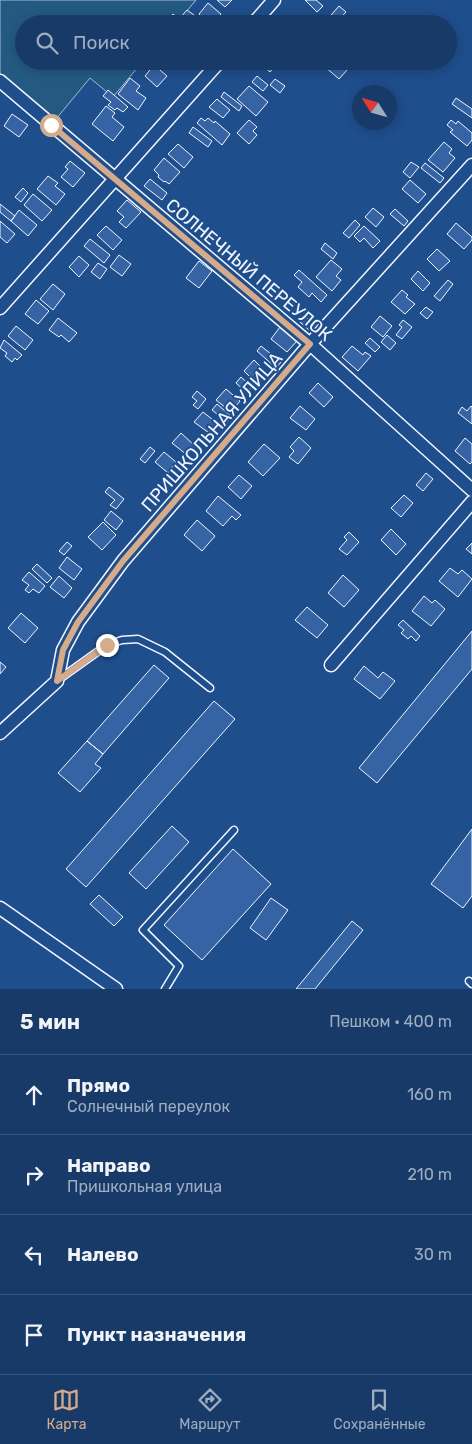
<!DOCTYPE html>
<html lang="ru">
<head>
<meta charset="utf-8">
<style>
  :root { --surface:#173a69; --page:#244571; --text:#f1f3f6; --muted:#9eadc0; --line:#36547d; --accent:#d6ab8b }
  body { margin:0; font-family:Rubik,sans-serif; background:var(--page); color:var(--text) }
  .compass { position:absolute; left:352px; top:85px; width:45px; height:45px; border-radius:50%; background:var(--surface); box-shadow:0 2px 12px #0003; rotate:307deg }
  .stop { position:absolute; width:15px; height:15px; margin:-11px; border:4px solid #d6ab8b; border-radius:50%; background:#fff }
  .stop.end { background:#d6ab8b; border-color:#fff; box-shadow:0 1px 5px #0008 }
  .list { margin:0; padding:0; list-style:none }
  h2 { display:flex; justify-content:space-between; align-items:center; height:65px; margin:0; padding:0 20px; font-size:21px }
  h2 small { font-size:16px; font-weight:400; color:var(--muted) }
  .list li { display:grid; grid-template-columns:32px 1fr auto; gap:15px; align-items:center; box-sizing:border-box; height:80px; padding:0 20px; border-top:1px solid var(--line) }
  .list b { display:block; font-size:19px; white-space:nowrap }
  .list p { margin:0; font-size:16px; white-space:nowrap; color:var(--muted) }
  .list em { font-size:16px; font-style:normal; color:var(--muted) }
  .icon { flex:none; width:28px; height:28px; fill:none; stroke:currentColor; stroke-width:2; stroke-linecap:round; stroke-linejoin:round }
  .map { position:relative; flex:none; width:472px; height:989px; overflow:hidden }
  .search { position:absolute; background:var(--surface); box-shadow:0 2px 12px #0003; left:15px; right:15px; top:15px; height:55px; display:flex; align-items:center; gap:12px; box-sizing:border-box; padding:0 18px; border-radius:28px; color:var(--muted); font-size:19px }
  .sheet { height:385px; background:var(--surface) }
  nav { display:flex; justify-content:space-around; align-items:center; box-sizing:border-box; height:70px; border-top:1px solid var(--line); background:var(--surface); font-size:14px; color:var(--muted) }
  nav a { display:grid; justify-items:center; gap:2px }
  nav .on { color:var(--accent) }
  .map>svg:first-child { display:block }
  .green { fill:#245a82; stroke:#a8bbd7 }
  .building { fill:#3563a3; stroke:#f2f6ff }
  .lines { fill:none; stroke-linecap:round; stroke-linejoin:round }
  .service-casing { stroke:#f2f6ff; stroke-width:9 }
  .minor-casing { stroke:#f2f6ff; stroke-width:15 }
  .service { stroke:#1f4e8c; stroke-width:6 }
  .minor { stroke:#1f4e8c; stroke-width:12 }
  .route { stroke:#d6ab8b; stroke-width:6 }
  .labels { text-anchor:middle; stroke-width:4; stroke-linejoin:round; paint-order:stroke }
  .street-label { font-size:18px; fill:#f2f6ff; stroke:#1f4e8c }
</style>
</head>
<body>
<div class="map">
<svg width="472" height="989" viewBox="0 0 472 989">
  <rect width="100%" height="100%" fill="#1f4e8c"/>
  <path class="green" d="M0,0H196L176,24H24V61H143L113,97L90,78L51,125L0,81Z"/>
  <path class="building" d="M217,0H232L225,7Z
    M305,0H316L323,6L317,12Z
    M208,3L221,14L213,24H210L199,14Z
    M339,6L346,12L335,24H330L326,21Z
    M187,10L194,15L187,24H171L168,21L173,14L179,19Z
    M155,16L166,24H153L151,22Z
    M258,61H279L270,72Z
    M300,61H313L307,68Z
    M328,61H336L347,70L339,79L324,66Z
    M154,65L167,76L157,87L145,76Z
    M257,76L268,85L263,91L252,82Z
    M130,78L140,86L136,91L146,98L138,110L118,94Z
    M275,79L285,86L280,93L270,85Z
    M249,86L268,102L256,116L237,99Z
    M108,90L128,107L123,112L117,108L115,110L108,105L111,102L103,96Z
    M224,92L242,106L239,111L221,97Z
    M456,98L472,109V118L452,104Z
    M217,99L230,110L223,118L209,107Z
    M106,106L115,113L112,117L124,127L113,141L92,124Z
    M12,114L28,125L19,137L4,126Z
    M201,118L205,121L208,118L214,123L215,121L230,134L222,145L197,123Z
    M249,120L257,127L253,131L257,135L249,144L237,133Z
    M451,120L456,124L458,121L472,133V140L467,146L450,132L453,130L447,125Z
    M193,127L212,141L208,147L189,133Z
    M444,142L452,149L449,153L455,158L443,172L428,160Z
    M178,144L193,157L184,168L168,154Z
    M164,158L180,172L169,184L165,181L164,182L158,177L159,175L154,170Z
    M70,161L85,173L73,187L61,177L68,169L65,167Z
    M411,162L419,167L410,178L403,172Z
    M425,163L444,178L440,183L421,168Z
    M48,176L58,183L55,186L65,194L56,205L37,189Z
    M150,179L167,193L162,200L144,186Z
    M410,180L426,194L418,203L402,189Z
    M23,188L28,193L21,202L15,197Z
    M33,194L52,210L42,221L24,205Z
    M127,200L141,212L126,228L119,222L124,217L117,211Z
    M0,204L15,216L11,221L0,212Z
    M373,208L384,217L376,227L365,217Z
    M395,209L408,221L404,226L390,214Z
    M19,210L37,225L28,236L11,221Z
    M355,220L360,225L349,238L343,233Z
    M0,221L15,234L7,243L0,237Z
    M456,223L472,237V240L464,249L447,234Z
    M106,226L122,240L113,250L97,235Z
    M364,226L380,241L373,248L364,238L360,242L354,236Z
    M90,239L110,255L104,263L84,246Z
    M325,243L337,253L333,259L321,249Z
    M437,249L450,261L439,271L427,259Z
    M119,255L131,264L122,276L110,267Z
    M79,256L89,265L79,277L69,267Z
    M331,260L342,269L336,276L341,280L332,291L316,277Z
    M199,261L212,271L199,288L186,278Z
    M98,263L107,269L100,279L91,272Z
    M299,270L327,295L321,302L312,293L309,297L298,287L302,282L294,275Z
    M418,271L430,283L423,291L411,279Z
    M448,280L453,284L440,301L434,296Z
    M53,284L65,294L53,310L40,299Z
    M402,290L408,295L406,297L415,304L405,314L391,302Z
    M36,300L49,311L38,324L25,314Z
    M426,307L433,312L427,319L420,313Z
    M304,316L314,324L309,330L300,322Z
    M380,316L392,326L383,337L371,327Z
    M58,318L77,333L69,342L61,335L59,337L49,330Z
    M403,320L412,327L402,339L396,335L402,327L399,325Z
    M16,326L33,340L25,350L8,336Z
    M280,327L297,341L287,352L271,339Z
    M387,335L396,343L390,350L381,342Z
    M370,338L380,347L375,352L365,343Z
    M4,340L22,355L17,360L15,358L12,362L5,356L7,353L0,348Z
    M261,346L281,362L276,368L257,351Z
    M352,346L363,355L365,352L371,356L358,371L342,357Z
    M254,360L267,373L257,384L244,371Z
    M241,377L252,387L247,393L236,383Z
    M318,383L333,397L324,407L309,393Z
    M226,389L240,401L231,412L216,400Z
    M197,391L206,399L198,409L193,405L197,401L192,397Z
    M217,404L231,416L227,422L212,410Z
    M300,406L315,419L306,430L290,418Z
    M471,406L472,407V424L458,413L462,407L467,411Z
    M203,412L217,423L209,433L194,422Z
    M181,433L195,446L187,455L172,443Z
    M299,437L311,448L298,464L289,457L294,451L290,447Z
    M465,438L472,444V462L470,464L455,451Z
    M264,444L280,458L263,476L248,462Z
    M150,447L155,451L145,463L140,459Z
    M164,452L176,462L168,473L155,462Z
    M426,473L433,479L423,491L416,485Z
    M239,475L252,486L241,499L228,487Z
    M109,487L124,499L116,509L110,505L115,500L105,492Z
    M404,495L413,503L401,517L391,508Z
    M218,496L241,515L236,520L232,516L223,526L206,511Z
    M111,511L123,521L116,530L104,520Z
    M197,520L215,536L202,551L184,535Z
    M103,522L116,535L102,550L88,537Z
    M391,529L406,544L396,555L381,540Z
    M349,532L359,542L347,555L339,549L347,540L344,537Z
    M67,542L72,546L64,555L59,551Z
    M472,543V554L466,549Z
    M67,557L82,569L74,580L59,568Z
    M37,564L52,578L47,583L32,569Z
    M450,568L458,574L462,570L472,579L458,597L439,581Z
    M29,572L45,586L39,593L33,589L29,593L25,590L29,585L22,580Z
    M343,575L359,590L344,607L328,593Z
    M59,576L72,588L64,598L50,587Z
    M424,596L432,603L435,600L445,609L431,626L412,611Z
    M307,607L328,625L317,638L295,620Z
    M21,613L38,628L25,643L8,628Z
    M403,620L420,636L416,641L411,636L408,639L401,633L404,630L398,625Z
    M472,631V669L377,783L359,768Z
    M0,662L6,667L0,674Z
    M154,665L169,678L103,754L87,741Z
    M364,666L378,678L383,672L395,681L380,699L354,679Z
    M214,701L235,719L86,887L66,869Z
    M87,741L103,754L95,764L101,768L80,792L58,773Z
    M172,826L189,842L146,889L129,873Z
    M472,829V896L463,908L431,884Z
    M233,849L271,884L202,960L164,925Z
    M99,895L123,917L114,926L90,904Z
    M271,898L288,910L266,940L250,928Z
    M352,921L363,930L315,989H296Z"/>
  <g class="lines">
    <g class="service-casing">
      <path id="service" d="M58,680L107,645L122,640L138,639L165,652L210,688
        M469,981L472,984
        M165,989L179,966L143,930L234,830"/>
    </g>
    <g class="minor-casing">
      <path id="minor" d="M253,24L274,0
        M0,81L310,344L472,490
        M0,308L220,61
        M331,665L472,502
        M0,733L57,681L63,650L78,622L123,561L310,344L472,165
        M0,908L116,989"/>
    </g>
    <use href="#service" class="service"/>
    <use href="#minor" class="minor"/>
  </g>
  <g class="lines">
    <path class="route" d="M51,125L310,344L123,561L78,622L63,650L57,681L107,645"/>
  </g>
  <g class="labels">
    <g class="street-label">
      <text transform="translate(249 270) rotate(40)" y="6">СОЛНЕЧНЫЙ ПЕРЕУЛОК</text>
      <text transform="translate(212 432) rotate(-49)" y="6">ПРИШКОЛЬНАЯ УЛИЦА</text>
    </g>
  </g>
</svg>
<svg class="compass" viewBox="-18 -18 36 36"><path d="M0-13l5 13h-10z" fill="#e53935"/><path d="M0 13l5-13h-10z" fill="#9eadc0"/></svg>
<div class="stop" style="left:51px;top:125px"></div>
<div class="stop end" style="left:107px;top:645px"></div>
<div class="search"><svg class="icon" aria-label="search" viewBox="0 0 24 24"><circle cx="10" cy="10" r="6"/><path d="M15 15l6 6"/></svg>Поиск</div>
</div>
<section class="sheet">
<h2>5 мин<small>Пешком · 400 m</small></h2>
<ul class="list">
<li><svg class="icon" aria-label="ahead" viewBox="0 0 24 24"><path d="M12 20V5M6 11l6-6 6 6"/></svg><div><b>Прямо</b><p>Солнечный переулок</p></div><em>160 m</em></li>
<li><svg class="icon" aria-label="right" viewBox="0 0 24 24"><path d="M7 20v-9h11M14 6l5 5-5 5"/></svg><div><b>Направо</b><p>Пришкольная улица</p></div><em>210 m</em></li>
<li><svg class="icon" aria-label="left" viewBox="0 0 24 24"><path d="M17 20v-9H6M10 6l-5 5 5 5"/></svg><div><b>Налево</b></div><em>30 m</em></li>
<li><svg class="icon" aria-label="arrive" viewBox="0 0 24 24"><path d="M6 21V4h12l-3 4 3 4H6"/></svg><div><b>Пункт назначения</b></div></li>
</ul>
</section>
<nav>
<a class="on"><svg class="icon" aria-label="map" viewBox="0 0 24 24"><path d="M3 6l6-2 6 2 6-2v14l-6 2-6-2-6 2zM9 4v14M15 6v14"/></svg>Карта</a>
<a><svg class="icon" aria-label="directions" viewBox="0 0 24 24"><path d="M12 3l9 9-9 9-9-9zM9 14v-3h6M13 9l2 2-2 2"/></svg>Маршрут</a>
<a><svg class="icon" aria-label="saved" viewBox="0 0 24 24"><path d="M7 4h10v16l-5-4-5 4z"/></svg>Сохранённые</a>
</nav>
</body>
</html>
